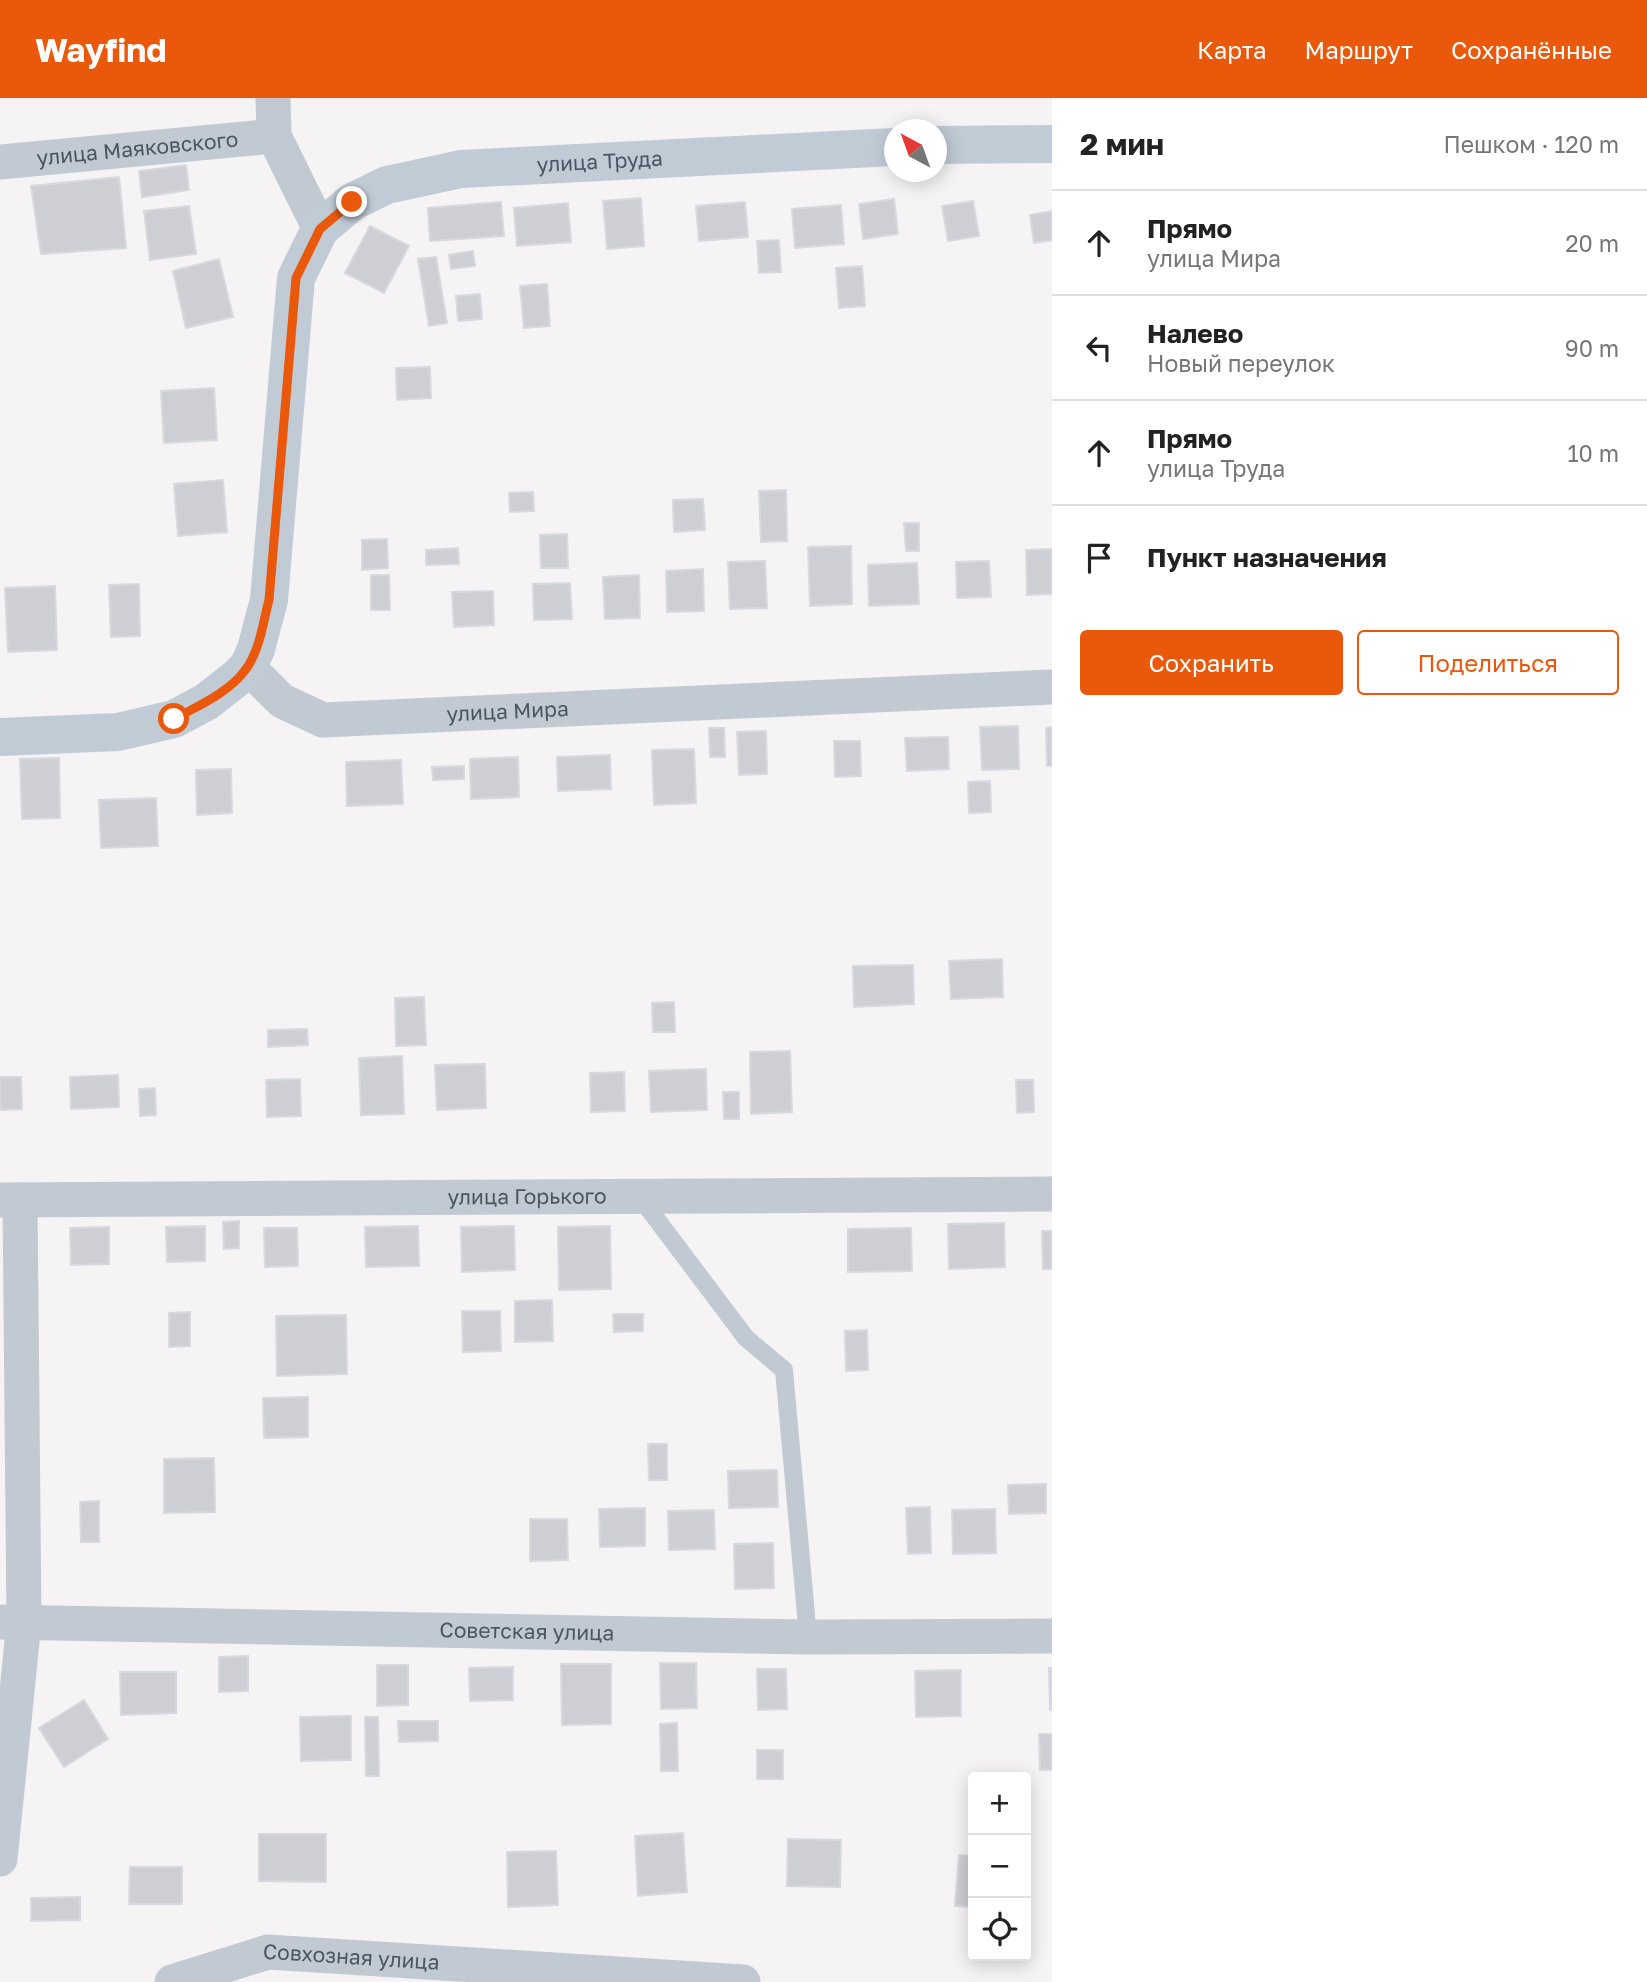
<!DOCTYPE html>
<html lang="ru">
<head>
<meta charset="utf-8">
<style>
  :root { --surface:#fff; --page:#f2f2f2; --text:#222; --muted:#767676; --line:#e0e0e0; --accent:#ea580c }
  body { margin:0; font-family:"Golos Text",sans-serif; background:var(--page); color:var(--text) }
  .controls { position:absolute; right:21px; bottom:21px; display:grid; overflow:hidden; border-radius:7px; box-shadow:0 4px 18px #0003 }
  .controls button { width:63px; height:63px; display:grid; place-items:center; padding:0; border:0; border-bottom:2px solid var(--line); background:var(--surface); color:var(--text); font:35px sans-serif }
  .compass { position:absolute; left:884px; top:21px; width:63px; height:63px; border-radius:50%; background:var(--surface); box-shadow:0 4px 18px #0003; rotate:319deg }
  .stop { position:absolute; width:21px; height:21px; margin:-16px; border:5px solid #ea580c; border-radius:50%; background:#fff }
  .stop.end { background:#ea580c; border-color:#fff; box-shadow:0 2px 7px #0008 }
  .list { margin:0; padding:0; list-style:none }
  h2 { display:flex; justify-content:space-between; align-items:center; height:91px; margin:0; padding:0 28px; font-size:30px }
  h2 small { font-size:23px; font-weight:400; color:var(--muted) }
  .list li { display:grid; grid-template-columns:46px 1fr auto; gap:21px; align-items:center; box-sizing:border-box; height:105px; padding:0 28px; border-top:2px solid var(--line) }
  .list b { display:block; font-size:26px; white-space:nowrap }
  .list p { margin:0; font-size:23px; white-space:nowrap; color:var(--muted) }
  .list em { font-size:23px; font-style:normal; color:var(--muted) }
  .actions { display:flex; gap:14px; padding:21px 28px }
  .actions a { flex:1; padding:16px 0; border:2px solid var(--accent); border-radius:7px; text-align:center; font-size:24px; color:var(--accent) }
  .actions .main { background:var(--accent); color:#fff }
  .icon { flex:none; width:38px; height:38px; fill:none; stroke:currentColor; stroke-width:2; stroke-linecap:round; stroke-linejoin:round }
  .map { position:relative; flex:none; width:1052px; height:1884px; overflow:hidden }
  header { display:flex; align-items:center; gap:42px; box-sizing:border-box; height:98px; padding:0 35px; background:var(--accent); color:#fff }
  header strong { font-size:33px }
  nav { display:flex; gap:38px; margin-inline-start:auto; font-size:24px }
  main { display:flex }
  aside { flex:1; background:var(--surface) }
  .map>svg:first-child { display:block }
  .building { fill:#cdcfd5; stroke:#d7d9de; stroke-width:2 }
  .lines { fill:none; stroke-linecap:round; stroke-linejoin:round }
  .lane { stroke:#c1cad2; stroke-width:18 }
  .street { stroke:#c1cad2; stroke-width:35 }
  .secondary { stroke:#c1cbd6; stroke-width:38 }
  .route { stroke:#ea580c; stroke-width:9 }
  .labels { text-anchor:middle; stroke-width:5; stroke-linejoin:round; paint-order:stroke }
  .street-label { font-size:21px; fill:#4a5661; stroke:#fff }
</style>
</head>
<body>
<header>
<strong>Wayfind</strong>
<nav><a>Карта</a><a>Маршрут</a><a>Сохранённые</a></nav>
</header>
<main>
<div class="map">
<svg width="1052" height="1884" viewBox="0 0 1052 1884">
  <rect width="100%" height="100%" fill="#f5f3f3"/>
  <path class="building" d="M186,67L189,92L142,99L139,73Z
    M119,79L126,150L41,156L31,88Z
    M641,100L644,148L607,151L603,103Z
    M894,101L898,136L863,141L859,106Z
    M973,103L979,138L948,143L942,108Z
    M501,104L504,138L430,143L428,110Z
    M745,104L748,139L699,143L696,108Z
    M568,105L571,144L517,148L514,110Z
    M841,107L844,146L795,150L792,111Z
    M189,108L196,156L150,162L144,113Z
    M1052,113V142L1034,145L1030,117Z
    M370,128L409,148L384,195L345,175Z
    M779,142L781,174L759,175L757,143Z
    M473,153L475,168L451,171L449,157Z
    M436,159L447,225L429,228L418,161Z
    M219,161L233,219L186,230L173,173Z
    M862,168L865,208L839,210L836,170Z
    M547,186L550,228L524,230L520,188Z
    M480,196L482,221L458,223L456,198Z
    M430,269L431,300L397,302L396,270Z
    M214,290L217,342L164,345L161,293Z
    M223,382L227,434L178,438L174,386Z
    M786,392L787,443L761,444L759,393Z
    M533,394L534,413L510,414L509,395Z
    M703,401L705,432L674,434L673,402Z
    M904,425H919V453H906Z
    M567,436L568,470H541L540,437Z
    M387,441L388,470L362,472V442Z
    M851,448L852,506L810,508L808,449Z
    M458,450L459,466L426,467V452Z
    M1052,451V496L1027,497L1026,452Z
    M765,463L767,510L730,511L728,464Z
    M989,463L991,499L957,500L956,464Z
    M917,465L919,506L869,508L868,467Z
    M703,471L704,513L667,514L666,473Z
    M371,477H389L390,512H371Z
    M639,477L640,520L605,521L603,479Z
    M570,485L572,521L534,522L533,486Z
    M139,486L140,538L111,539L109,487Z
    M55,488L57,552L8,554L5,490Z
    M493,493L494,527L454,529L452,494Z
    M1018,628L1019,671L982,672L980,629Z
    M1052,629V668H1047L1046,630Z
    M709,630H724L725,659H710Z
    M766,633L767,676L739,677L737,634Z
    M948,639L949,671L907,673L905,640Z
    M834,643H860L861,678L835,679Z
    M694,651L696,705L654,707L652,652Z
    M610,657L611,691L558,693L557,659Z
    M518,659L519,699L471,701L470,661Z
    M59,660L60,720L22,721L20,661Z
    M401,662L403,706L347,708L346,664Z
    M464,668V681L433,682L432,669Z
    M231,671L232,715L197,717L196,672Z
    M990,683L991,714L969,715L968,684Z
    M156,700L158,748L101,750L99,702Z
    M1002,861L1003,899L951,901L949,863Z
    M913,867L914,906L854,909L853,868Z
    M424,899L426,947L396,948L395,900Z
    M674,904L675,934H653L652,905Z
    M307,931L308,947L268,949V932Z
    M790,953L792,1014L751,1016L750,954Z
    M402,958L404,1016L361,1017L359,960Z
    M485,966L486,1010L437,1012L435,967Z
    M706,971L707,1012L651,1014L649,973Z
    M624,974L625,1013L591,1014L590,975Z
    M118,977L119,1009L71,1011L70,979Z
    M0,979H21L22,1011L0,1012Z
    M300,981L301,1018L267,1019L266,982Z
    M1016,982H1033L1034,1014L1017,1015Z
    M155,990L156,1017L140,1018L139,991Z
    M723,994H739V1021H724Z
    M239,1123V1150L224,1151L223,1124Z
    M1004,1125L1005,1169L949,1171L948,1126Z
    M205,1128V1163L167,1164L166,1129Z
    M418,1128L419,1168L366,1169L365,1129Z
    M514,1128L515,1172L462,1174L461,1129Z
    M610,1128L611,1191L559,1192L558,1129Z
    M109,1129V1166L71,1167L70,1130Z
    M264,1130H297L298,1168L265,1169Z
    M911,1130L912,1173L848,1174V1131Z
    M1042,1133H1052V1171H1043Z
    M552,1202L553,1243L515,1244V1203Z
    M462,1213H500L501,1253L463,1254Z
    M190,1214V1248L169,1249V1215Z
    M613,1216H643V1233L614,1234Z
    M346,1217L347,1276L277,1278L276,1218Z
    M867,1232L868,1272L846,1273L845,1233Z
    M308,1299V1339L264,1340L263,1300Z
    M648,1346H667V1382H649Z
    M214,1360L215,1414L164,1415V1361Z
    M777,1372L778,1409L729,1410L728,1373Z
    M1046,1386V1415L1009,1416L1008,1387Z
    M99,1403V1444H81L80,1404Z
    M930,1409L931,1455L908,1456L906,1410Z
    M645,1410V1448L600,1449L599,1411Z
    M995,1411L996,1455L953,1456L952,1412Z
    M714,1412L715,1451L669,1452L668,1413Z
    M530,1421H567L568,1462L530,1463Z
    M773,1445L774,1490L735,1491L734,1446Z
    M248,1558V1593L219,1594V1559Z
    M660,1565H696L697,1610L661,1611Z
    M561,1566H611V1626L562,1627Z
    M377,1567H408V1607L377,1608Z
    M513,1569V1602L470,1603L469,1570Z
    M1049,1570H1052V1612H1050Z
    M757,1571H786L787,1611L758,1612Z
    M961,1572V1618L916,1619L915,1573Z
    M120,1574H176V1615L121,1617Z
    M84,1602L108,1641L64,1669L39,1630Z
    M351,1618V1662L301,1663L300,1619Z
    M365,1619H378L379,1678H366Z
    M398,1623H438V1643L399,1644Z
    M677,1625L678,1673H661L660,1626Z
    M1039,1636H1052V1672H1040Z
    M757,1652H783V1681H757Z
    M683,1735L687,1794L638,1798L635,1738Z
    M259,1736H326V1784L259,1783Z
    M788,1741L841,1742L840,1789L787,1788Z
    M556,1753L558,1807L508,1809L507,1754Z
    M959,1757L973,1758V1809L955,1808Z
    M130,1769H182V1806H129Z
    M80,1799V1822L31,1823V1800Z"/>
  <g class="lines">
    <path class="lane" d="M639,1098L746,1240L784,1272L808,1539"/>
    <g class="street">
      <path d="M273,0L274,38L320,131"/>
      <path id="s1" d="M0,64L274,38"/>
      <path id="s2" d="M248,569L282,603L323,622L1052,589"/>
      <path id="s3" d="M0,1102L1052,1096"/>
      <path id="s4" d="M0,1524L808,1539L1052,1538"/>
      <path d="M0,1761L24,1524L20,1102"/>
      <path id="s5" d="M172,1884L268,1854L743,1884"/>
    </g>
    <g class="secondary">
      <path d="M936,47L1052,46"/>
      <path id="s6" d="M0,639L118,634L174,621L206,604L238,579L248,569L256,551L269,502L296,180L320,131L352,104L387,87L461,71L894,49"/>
    </g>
  </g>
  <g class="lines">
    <path class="route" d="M174,621C198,608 230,594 246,571C260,552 263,524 269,502L296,180L320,131L352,104"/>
  </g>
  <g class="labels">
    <g class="street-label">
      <text dy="7" stroke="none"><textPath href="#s1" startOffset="138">улица Маяковского</textPath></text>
      <text dy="7" stroke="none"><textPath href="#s6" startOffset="1010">улица Труда</textPath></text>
      <text dy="7" stroke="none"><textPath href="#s2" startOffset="278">улица Мира</textPath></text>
      <text dy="7" stroke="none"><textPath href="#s3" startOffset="527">улица Горького</textPath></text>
      <text dy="7" stroke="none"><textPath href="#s4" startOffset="527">Советская улица</textPath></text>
      <text dy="7" stroke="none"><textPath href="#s5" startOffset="184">Совхозная улица</textPath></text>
    </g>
  </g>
</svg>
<div class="controls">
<button>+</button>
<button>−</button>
<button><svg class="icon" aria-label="locate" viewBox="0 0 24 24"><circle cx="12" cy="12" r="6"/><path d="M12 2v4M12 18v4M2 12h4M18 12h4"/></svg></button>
</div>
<svg class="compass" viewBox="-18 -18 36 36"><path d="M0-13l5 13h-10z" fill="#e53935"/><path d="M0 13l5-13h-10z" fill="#767676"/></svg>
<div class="stop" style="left:174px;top:621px"></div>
<div class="stop end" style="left:352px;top:104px"></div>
</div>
<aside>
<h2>2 мин<small>Пешком · 120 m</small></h2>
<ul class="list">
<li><svg class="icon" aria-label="ahead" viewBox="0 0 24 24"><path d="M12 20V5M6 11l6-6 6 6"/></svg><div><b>Прямо</b><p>улица Мира</p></div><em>20 m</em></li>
<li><svg class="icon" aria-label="left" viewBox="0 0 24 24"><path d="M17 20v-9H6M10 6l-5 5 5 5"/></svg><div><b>Налево</b><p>Новый переулок</p></div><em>90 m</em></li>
<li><svg class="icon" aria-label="ahead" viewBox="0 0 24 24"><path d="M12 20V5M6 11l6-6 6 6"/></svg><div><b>Прямо</b><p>улица Труда</p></div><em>10 m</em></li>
<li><svg class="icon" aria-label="arrive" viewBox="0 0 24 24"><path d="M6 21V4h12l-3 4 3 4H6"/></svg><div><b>Пункт назначения</b></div></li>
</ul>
<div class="actions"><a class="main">Сохранить</a><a>Поделиться</a></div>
</aside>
</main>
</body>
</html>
